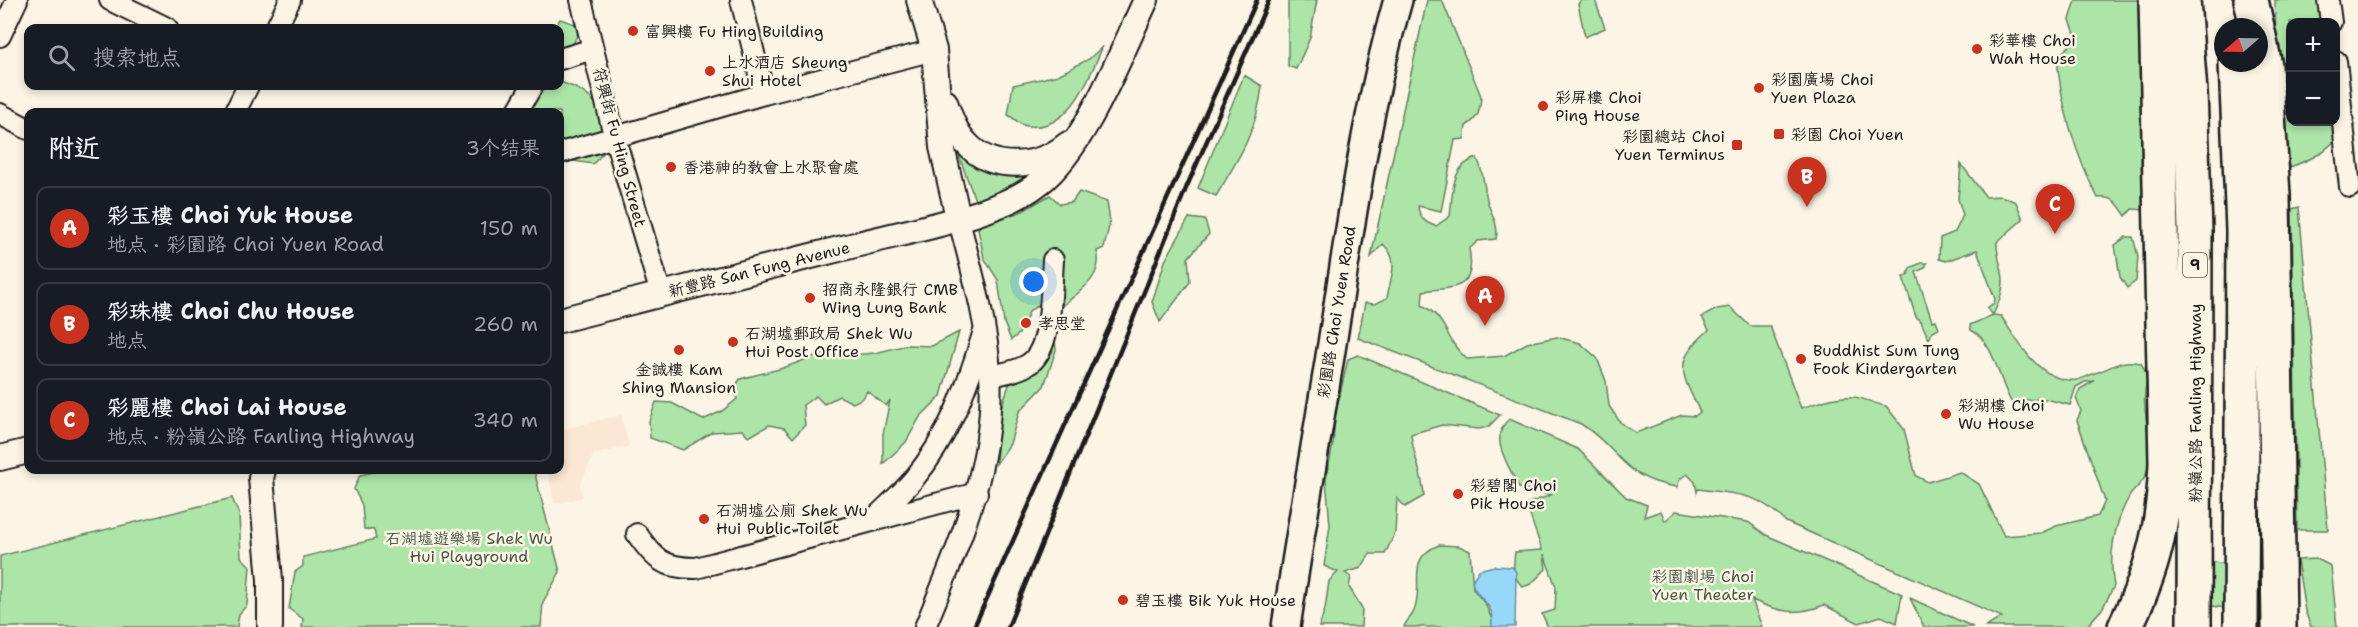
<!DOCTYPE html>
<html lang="zh">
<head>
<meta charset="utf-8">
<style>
  :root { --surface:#171b24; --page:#20242c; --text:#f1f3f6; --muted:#9ea1a6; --line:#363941; --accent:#c8321e }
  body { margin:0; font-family:"Shantell Sans","LXGW WenKai TC",sans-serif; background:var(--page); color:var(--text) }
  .controls { position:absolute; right:18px; top:18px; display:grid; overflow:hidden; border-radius:12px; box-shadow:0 3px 9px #0003 }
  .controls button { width:54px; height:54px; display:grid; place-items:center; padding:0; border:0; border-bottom:2px solid var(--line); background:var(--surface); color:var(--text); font:30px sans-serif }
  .compass { position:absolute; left:2214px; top:18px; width:54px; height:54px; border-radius:50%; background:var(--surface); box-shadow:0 3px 9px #0003; rotate:250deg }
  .you { position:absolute; left:1034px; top:282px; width:21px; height:21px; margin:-15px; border:4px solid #fff; border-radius:50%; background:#1a73e8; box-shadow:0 0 0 9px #1a73e833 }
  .badge { display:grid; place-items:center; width:39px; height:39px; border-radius:50%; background:var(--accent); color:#fff; font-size:20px; font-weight:700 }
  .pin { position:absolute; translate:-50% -50px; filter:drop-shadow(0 2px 3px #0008) }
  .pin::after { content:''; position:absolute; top:32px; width:21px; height:18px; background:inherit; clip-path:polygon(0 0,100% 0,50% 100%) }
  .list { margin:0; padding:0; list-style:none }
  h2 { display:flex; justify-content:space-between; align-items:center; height:78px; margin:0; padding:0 24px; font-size:26px }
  h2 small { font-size:20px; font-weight:400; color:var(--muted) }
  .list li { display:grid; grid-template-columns:39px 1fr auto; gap:18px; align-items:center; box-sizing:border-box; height:84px; margin:0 12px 12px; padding:0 12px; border:2px solid var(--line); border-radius:12px }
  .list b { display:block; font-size:22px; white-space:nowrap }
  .list p { margin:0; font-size:20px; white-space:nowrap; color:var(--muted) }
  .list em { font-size:20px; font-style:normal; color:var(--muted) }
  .icon { flex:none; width:33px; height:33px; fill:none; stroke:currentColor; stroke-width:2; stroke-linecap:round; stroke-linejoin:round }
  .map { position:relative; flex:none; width:2358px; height:627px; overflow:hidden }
  .search { position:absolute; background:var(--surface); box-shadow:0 3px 9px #0003; left:24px; top:24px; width:540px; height:66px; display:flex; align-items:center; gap:15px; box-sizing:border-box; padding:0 21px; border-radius:12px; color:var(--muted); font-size:22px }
  .panel { position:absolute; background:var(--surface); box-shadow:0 3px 9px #0003; left:24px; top:108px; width:540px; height:366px; border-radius:12px }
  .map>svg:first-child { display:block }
  .built { fill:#fce6d4 }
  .green { fill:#ade5a8; stroke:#648062; stroke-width:1.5 }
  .water { fill:#97d8f9; stroke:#668da1; stroke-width:1.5 }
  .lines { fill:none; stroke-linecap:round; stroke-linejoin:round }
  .minor-casing { stroke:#1c1c1c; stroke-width:24 }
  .tertiary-casing { stroke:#1c1c1c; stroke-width:28 }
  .secondary-casing { stroke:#1c1c1c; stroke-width:32 }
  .motorway-casing { stroke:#1c1c1c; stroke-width:38 }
  .minor { stroke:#fcf5e5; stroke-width:20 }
  .tertiary { stroke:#fcf5e5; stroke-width:24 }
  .secondary { stroke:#fcf5e5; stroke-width:27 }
  .motorway { stroke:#fcf5e5; stroke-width:33 }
  .rail { stroke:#1c1c1c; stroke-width:4.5 }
  .poi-dot { fill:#c8321e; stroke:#fcf5e5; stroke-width:2 }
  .labels { text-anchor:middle; stroke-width:5; stroke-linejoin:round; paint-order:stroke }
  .shield { fill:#fcf5e5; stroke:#5f5d58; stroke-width:1.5 }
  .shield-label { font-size:15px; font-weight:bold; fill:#1c1c1c }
  .poi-label { font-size:16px; fill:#1c1c1c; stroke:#fcf5e5; text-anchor:start }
  .street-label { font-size:16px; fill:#1c1c1c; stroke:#fcf5e5 }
  .park-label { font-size:16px; fill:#485846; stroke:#fcf5e5 }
</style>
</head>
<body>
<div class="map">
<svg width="2358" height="627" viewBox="0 0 2358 627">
  <rect width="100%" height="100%" fill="#fcf5e5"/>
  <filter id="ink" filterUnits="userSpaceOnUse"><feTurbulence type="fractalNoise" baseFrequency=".0167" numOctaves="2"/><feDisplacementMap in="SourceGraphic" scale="12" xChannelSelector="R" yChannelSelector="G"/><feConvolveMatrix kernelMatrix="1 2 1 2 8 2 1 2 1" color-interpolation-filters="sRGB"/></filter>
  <g filter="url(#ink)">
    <path class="built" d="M621,415L629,446L593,455L580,485L583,497L555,504L547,470H560V430Z"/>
    <path class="green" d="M1317,0L1310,38L1296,69L1288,66V1Z
      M1427,0H1442L1481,96C1480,111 1479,118 1466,126L1464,139L1455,140L1441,211L1418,206C1419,218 1425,223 1436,226L1450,216C1453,194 1450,165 1477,158C1485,174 1483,189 1489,206C1493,218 1499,226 1496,239L1478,241L1469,249C1477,290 1455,287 1423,291L1422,305C1449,319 1444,340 1467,359L1504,356L1527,343L1557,337L1580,343L1597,358L1606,381L1609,406L1620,422L1636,433L1682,415L1695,416L1700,412C1681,373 1672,362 1709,330L1702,317L1717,309L1730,307L1750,326H1770L1801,408C1818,403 1835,395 1854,397C1863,398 1875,404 1886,406L1904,429L1916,476L1928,482L1960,472L1979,484L2004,536L2041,533L2056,526L2098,516L2105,501L2077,420L2081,411L2076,398L2080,389L2094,381L2085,382L2076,387L2070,405L2045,399L2027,400L2013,405C1998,382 1996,343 1971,330L1970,325L1993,315L1987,308L1994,303L1995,299L1977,250L1946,261L1939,259L1940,238L1955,232L1963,215L1958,199L1961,164L1986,197L2001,196L2016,202L2023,219L1997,242C1996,256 2003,268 2003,281C2003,294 1998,304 1993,315L2001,316C2017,340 2040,384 2076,380C2083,379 2091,374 2098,372C2116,366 2119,359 2141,363L2148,378C2137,407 2157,444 2146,475C2143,483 2134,489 2129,497C2114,524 2108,556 2114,586L2102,609L2086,627H1986L2002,617L1786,522C1755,491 1739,495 1698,489L1697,492L1695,482L1687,474L1680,479L1677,487C1621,479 1622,450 1581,424L1358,338L1365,303L1375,304L1387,298C1390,277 1401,261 1383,244L1371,257Z
      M1581,0H1595L1605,28L1585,37L1578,4Z
      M2076,0H2144L2145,210L2132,209L2126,216C2117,203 2115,196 2098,198C2076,157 2060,103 2057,57L2077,39L2070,20Z
      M2275,0H2323L2325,22H2290V122H2336L2339,136C2325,153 2310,160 2290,167L2285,145L2276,52Z
      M560,19L575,24L578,33L571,49L560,54V28H555Z
      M1103,46C1089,78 1070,132 1027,126C1018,125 1015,118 1008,115L1013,85L1058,75L1089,59Z
      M1244,75L1262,86C1257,131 1239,158 1216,196L1198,188Z
      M560,82C596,93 608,113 606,150L593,164L560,159V112H526L540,86H560Z
      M957,150L1028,173L1030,176L1007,192L976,203Z
      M1079,192L1107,202L1110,222L1104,248L1097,251C1104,277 1079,292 1062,306L1064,290C1042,293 1045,305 1030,310L1019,334L1011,340L1004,323L998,280L984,258L978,229L980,226L1023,211L1050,195L1060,204L1072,202Z
      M2299,207L2328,530H2297L2292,209Z
      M1189,218L1205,220L1209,234L1188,258L1190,282L1160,322L1152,302L1165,261Z
      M2126,237H2133L2138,256L2136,281L2127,288L2120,277L2115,245Z
      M1921,263H1927L1925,268L1916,272L1932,321L1936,320L1939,328L1933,331L1929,339L1921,322L1916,317L1903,277L1908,275L1910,268Z
      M1054,329L1056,350L1044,386L1019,412L1010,444L996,464L999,413L1013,374Z
      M959,332L941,396L920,417L906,442L883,464V434L890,400L886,406L867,391L863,398L853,403L839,396L824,404L816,396L803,405L805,425L793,438L784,428L769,425L749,437L743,430L712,432L683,450L650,438L649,421L656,402L672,403L703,420L722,411L737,399L734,389L740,379L783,368L826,352L851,355L875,353L907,345L932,346Z
      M1358,355L1500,415L1488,427L1479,429L1442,425L1411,434C1413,456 1423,474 1424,496L1405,507L1397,498L1395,533L1385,554H1370L1361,568L1345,573L1351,577L1349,587L1362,608L1361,627H1319L1325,609L1329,581L1338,572L1324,566L1330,525L1326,479L1333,444L1335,416L1348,359Z
      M1509,419L1578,449L1626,497L1647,505L1644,517L1661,511L1665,521L1676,511L1748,522L1766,535L1902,594L1897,623L1881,616L1859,623L1824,605C1796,616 1779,612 1752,600L1762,627H1548L1542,614L1555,610L1556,587L1544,554L1546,569L1531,584L1523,587C1512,577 1513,566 1515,552L1542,550L1526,504L1551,495L1519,488C1510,466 1487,439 1509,419Z
      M383,470H534L560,572L543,602L541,627H302L303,619L289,609L295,572L303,566V557L376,539L374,530L364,529L362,505L354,489L360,475Z
      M232,498L239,514L241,557L250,566L247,605L239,614L237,627H0V556Z
      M1439,545L1459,546L1470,551L1473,589L1486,605L1495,627H1404C1406,620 1412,617 1414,611C1425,584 1404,559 1439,545Z
      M2185,558L2256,568L2230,609L2213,606L2184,608Z
      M2317,559L2331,566L2337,627H2311L2305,611L2297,560Z
      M1910,598L1973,627H1924Z"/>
    <path class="water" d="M1494,566L1512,567L1516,572L1515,627H1492C1492,622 1492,616 1491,611C1486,599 1474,595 1472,581L1479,570Z"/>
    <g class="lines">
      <g class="minor-casing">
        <path id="minor" d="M110,0L167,28
          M581,0L615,139L661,294
          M741,0L764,94
          M2328,0L2331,22
          M276,28L290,0
          M0,36L17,0
          M560,59L593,49
          M2336,61L2350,187
          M235,112L248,86
          M517,112L532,86
          M0,114L28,129
          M560,153L764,94L934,50
          M991,376C1003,373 1016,372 1027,365C1053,351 1051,287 1053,260
          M873,520C886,507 901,494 913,480C949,437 967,387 983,334
          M637,534C655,560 664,568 696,568L977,493
          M925,627C958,547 996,462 990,373C987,321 971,268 958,217"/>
      </g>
      <g class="tertiary-casing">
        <path id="tertiary" d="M919,0L934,50L942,147L958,217
          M945,102C950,116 955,132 966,143C993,173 1039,168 1068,144
          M560,320C659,295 759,269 859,244C911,230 998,216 1039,183C1085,148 1121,53 1146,0
          M0,458L28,451
          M263,470L261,478L270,580V627"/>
      </g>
      <g class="secondary-casing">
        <path id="secondary" d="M1286,627C1300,532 1317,438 1332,344C1350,228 1366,113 1398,0"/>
      </g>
      <g class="motorway-casing">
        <path id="motorway" d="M2183,0L2190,92L2195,230L2194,627
          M2251,0L2257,27
          M2259,36L2265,66L2273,195L2279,627
          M2236,63L2243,230L2241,627
          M2125,627C2154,568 2163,528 2166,463L2156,0"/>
      </g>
      <use href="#minor" class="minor"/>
      <use href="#tertiary" class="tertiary"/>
      <use href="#secondary" class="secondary"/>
      <use href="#motorway" class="motorway"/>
      <path class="rail" d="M974,627L1257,0
        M1008,627L1187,186L1269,0"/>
    </g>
  </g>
  <g class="poi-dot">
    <circle cx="633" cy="31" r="6"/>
    <circle cx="1977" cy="49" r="6"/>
    <circle cx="710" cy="71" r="6"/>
    <circle cx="1759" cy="88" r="6"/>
    <circle cx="1543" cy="106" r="6"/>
    <rect x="1773" y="128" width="12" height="12" rx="3"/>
    <rect x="1731" y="139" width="12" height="12" rx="3"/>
    <circle cx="671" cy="167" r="6"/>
    <circle cx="810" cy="298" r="6"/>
    <circle cx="1026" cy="323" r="6"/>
    <circle cx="733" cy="342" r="6"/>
    <circle cx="679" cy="350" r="6"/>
    <circle cx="1801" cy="359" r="6"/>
    <circle cx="1946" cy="414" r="6"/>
    <circle cx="1458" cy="494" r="6"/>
    <circle cx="704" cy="519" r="6"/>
    <circle cx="1123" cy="600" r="6"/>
  </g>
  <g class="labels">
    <rect class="shield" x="2183" y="253" width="24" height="24" rx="4.5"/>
    <g class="shield-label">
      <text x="2195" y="270">9</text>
    </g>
    <g class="poi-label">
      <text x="645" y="37">富興樓 Fu Hing Building</text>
      <text x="1989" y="46">彩華樓 Choi<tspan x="1989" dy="18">Wah House</tspan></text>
      <text x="722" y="68">上水酒店 Sheung<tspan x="722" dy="18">Shui Hotel</tspan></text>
      <text x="1771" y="85">彩園廣場 Choi<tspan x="1771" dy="18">Yuen Plaza</tspan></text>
      <text x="1555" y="103">彩屏樓 Choi<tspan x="1555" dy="18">Ping House</tspan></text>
      <text x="1791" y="140">彩園 Choi Yuen</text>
      <text x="1725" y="142" text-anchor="end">彩園總站 Choi<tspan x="1725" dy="18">Yuen Terminus</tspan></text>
      <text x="683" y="173">香港神的教會上水聚會處</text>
      <text x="822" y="295">招商永隆銀行 CMB<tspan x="822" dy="18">Wing Lung Bank</tspan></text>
      <text x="1038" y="329">孝思堂</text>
      <text x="745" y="339">石湖墟郵政局 Shek Wu<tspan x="745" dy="18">Hui Post Office</tspan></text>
      <text x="1813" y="356">Buddhist Sum Tung<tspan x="1813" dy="18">Fook Kindergarten</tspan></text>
      <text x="679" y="375" text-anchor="middle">金誠樓 Kam<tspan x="679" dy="18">Shing Mansion</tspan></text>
      <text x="1958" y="411">彩湖樓 Choi<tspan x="1958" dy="18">Wu House</tspan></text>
      <text x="1470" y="491">彩碧閣 Choi<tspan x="1470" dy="18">Pik House</tspan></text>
      <text x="716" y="516">石湖墟公廁 Shek Wu<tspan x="716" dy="18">Hui Public Toilet</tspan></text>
      <text x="1135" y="606">碧玉樓 Bik Yuk House</text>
    </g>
    <g class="street-label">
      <text transform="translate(620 147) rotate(75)" y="6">符興街 Fu Hing Street</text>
      <text transform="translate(759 269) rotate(-14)" y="6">新豐路 San Fung Avenue</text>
      <text transform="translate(1336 312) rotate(-81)" y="6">彩園路 Choi Yuen Road</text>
      <text transform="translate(2195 403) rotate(-90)" y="6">粉嶺公路 Fanling Highway</text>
    </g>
    <g class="park-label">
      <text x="469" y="544">石湖墟遊樂場 Shek Wu<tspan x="469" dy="18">Hui Playground</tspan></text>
      <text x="1703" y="582">彩園劇場 Choi<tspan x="1703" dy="18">Yuen Theater</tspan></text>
    </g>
  </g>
</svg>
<div class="controls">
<button>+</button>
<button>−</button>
</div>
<svg class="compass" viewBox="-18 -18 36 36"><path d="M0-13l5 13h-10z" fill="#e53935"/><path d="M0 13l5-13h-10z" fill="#9ea1a6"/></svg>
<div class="you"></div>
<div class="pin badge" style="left:1485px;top:326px">A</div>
<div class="pin badge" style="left:1807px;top:207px">B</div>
<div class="pin badge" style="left:2055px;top:234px">C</div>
<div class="search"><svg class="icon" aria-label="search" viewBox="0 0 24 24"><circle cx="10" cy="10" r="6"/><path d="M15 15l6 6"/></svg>搜索地点</div>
<section class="panel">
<h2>附近<small>3个结果</small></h2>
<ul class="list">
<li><span class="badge">A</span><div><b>彩玉樓 Choi Yuk House</b><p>地点 · 彩園路 Choi Yuen Road</p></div><em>150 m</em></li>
<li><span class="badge">B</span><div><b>彩珠樓 Choi Chu House</b><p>地点</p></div><em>260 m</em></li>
<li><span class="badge">C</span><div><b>彩麗樓 Choi Lai House</b><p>地点 · 粉嶺公路 Fanling Highway</p></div><em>340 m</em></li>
</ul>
</section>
</div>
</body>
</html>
